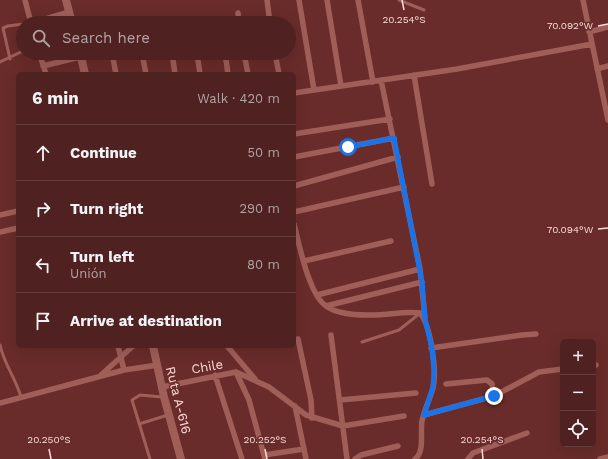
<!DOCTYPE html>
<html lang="en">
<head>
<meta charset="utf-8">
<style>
  :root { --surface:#4f2120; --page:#592e2d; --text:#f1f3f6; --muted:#b3a3a5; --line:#663e3e }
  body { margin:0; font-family:"Work Sans",sans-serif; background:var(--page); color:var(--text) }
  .controls { position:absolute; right:12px; bottom:12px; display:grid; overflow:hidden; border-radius:6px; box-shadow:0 4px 16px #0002 }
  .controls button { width:36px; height:36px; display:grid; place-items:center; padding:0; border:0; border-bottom:1px solid var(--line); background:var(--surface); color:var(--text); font:20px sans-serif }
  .stop { position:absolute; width:12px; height:12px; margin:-9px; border:3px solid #1a73e8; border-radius:50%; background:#fff }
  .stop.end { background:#1a73e8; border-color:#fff; box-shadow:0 1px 4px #0008 }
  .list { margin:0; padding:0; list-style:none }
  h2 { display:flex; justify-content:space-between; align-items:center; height:52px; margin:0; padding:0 16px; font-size:17px }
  h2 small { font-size:13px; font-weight:400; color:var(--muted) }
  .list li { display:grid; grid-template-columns:26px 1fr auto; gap:12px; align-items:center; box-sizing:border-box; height:56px; padding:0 16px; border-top:1px solid var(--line) }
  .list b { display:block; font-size:15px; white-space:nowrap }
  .list p { margin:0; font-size:13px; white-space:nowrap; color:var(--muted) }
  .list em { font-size:13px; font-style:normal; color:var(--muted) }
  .icon { flex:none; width:22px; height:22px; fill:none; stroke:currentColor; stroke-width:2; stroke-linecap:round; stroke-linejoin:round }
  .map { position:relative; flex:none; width:608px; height:459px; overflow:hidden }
  .search { position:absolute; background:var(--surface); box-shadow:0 4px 16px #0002; left:16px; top:16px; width:280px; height:44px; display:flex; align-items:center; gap:10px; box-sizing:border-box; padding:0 14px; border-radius:22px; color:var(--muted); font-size:15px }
  .panel { position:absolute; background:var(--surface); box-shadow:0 4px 16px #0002; left:16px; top:72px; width:280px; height:276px; border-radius:6px }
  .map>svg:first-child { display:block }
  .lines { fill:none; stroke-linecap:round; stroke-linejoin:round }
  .service { stroke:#a05e59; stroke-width:3 }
  .minor { stroke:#a05e59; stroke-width:5.5 }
  .secondary { stroke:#a05e59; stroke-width:8 }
  .route { stroke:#1a73e8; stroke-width:5 }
  .ticks { fill:none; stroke:#fbdcd9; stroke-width:1.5 }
  .labels { text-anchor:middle; stroke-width:3; stroke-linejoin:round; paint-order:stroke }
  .street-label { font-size:13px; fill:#fbdcd9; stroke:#692c2a }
  .ticks-label { font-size:10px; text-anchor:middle; fill:#fbdcd9; stroke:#692c2a; stroke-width:3; stroke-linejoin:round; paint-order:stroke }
</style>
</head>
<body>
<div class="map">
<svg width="608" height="459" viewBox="0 0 608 459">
  <rect width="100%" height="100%" fill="#692c2a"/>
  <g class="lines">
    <path class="service" d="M399,0L424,10
      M10,59L3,28L8,26L23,24
      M0,62L23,51
      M362,342L399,330L419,314
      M0,345C4,364 16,379 21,397
      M139,424L168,415
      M150,459L132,400L140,395L162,397"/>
    <path class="minor" d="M25,0L31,23
      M267,0L270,23
      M299,0L314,90
      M327,0L341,86
      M358,0L373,82
      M583,0L608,120
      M238,13L239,23
      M32,23L69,12
      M589,32L608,27
      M39,53L46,74
      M112,53L116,74
      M142,53L146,74
      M172,53L175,74
      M197,53L200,74
      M225,53L228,74
      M244,53L248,74
      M275,53L279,74
      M43,66L80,57
      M597,69L608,66
      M414,75L432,184
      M381,80L420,269L425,318
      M294,93L457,69L592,44
      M294,134L390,119
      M294,157L394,138
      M294,186L398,157
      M294,212L404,187
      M0,215L18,211
      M294,224C299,244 309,295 326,306C337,314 355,315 368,315C385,316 402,311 420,313C431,326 437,372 433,388C430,399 424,410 422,421C420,432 425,452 415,459
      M0,232L18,228
      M304,261L391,241
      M317,295L420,269
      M326,306L422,282
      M331,335L347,459
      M298,339L311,400L312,418
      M118,346L124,370
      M227,346L255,379
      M431,348L522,335L536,334
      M593,365H596
      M236,372L249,400L265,459
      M101,375L133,346
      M215,375L242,459
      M446,384L487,380L492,384L494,396
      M162,387L236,372L269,387L306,415L343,426L404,416
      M340,400L416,393
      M0,403L124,370L158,365
      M295,406L306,459
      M424,415L494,396L539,372L563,369
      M264,455L304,449
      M355,459L361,455L398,446
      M468,459L473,453L527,433
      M600,459L608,457"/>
    <path class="secondary" d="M66,0L72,23
      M80,53L85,74
      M153,346L164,397L181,459"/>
  </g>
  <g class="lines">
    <path class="route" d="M348,147L394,138L422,282L425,319L432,348L434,371L433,387L424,415L494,396"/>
  </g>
  <path class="ticks" d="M402,0L404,10M598,26L608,24M598,229L608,228M49,449L51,459M265,449L267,459M482,449L483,459"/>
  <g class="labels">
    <g class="street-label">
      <text transform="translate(207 366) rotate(-10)" y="5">Chile</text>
      <text transform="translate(179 400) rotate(76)" y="5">Ruta A-616</text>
    </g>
  </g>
  <g class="ticks-label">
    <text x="404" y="23">20.254°S</text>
    <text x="570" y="29">70.092°W</text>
    <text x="570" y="233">70.094°W</text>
    <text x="49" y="443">20.250°S</text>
    <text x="265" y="443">20.252°S</text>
    <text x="482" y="443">20.254°S</text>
  </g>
</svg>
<div class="controls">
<button>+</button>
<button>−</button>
<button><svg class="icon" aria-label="locate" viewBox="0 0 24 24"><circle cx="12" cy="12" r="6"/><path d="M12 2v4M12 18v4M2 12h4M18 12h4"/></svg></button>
</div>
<div class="stop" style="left:348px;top:147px"></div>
<div class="stop end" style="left:494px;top:396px"></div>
<div class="search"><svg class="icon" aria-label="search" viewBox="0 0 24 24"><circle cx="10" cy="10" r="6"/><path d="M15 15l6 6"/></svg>Search here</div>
<section class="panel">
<h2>6 min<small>Walk · 420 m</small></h2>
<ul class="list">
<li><svg class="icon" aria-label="ahead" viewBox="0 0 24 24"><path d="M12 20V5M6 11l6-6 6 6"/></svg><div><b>Continue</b></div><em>50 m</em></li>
<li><svg class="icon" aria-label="right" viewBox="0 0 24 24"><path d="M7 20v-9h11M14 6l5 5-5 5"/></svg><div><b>Turn right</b></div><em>290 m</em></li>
<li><svg class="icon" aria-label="left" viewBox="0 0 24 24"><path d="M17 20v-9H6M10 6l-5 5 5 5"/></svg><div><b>Turn left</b><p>Unión</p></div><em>80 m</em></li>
<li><svg class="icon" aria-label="arrive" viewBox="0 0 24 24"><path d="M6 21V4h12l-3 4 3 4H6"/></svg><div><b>Arrive at destination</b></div></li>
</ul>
</section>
</div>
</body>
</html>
